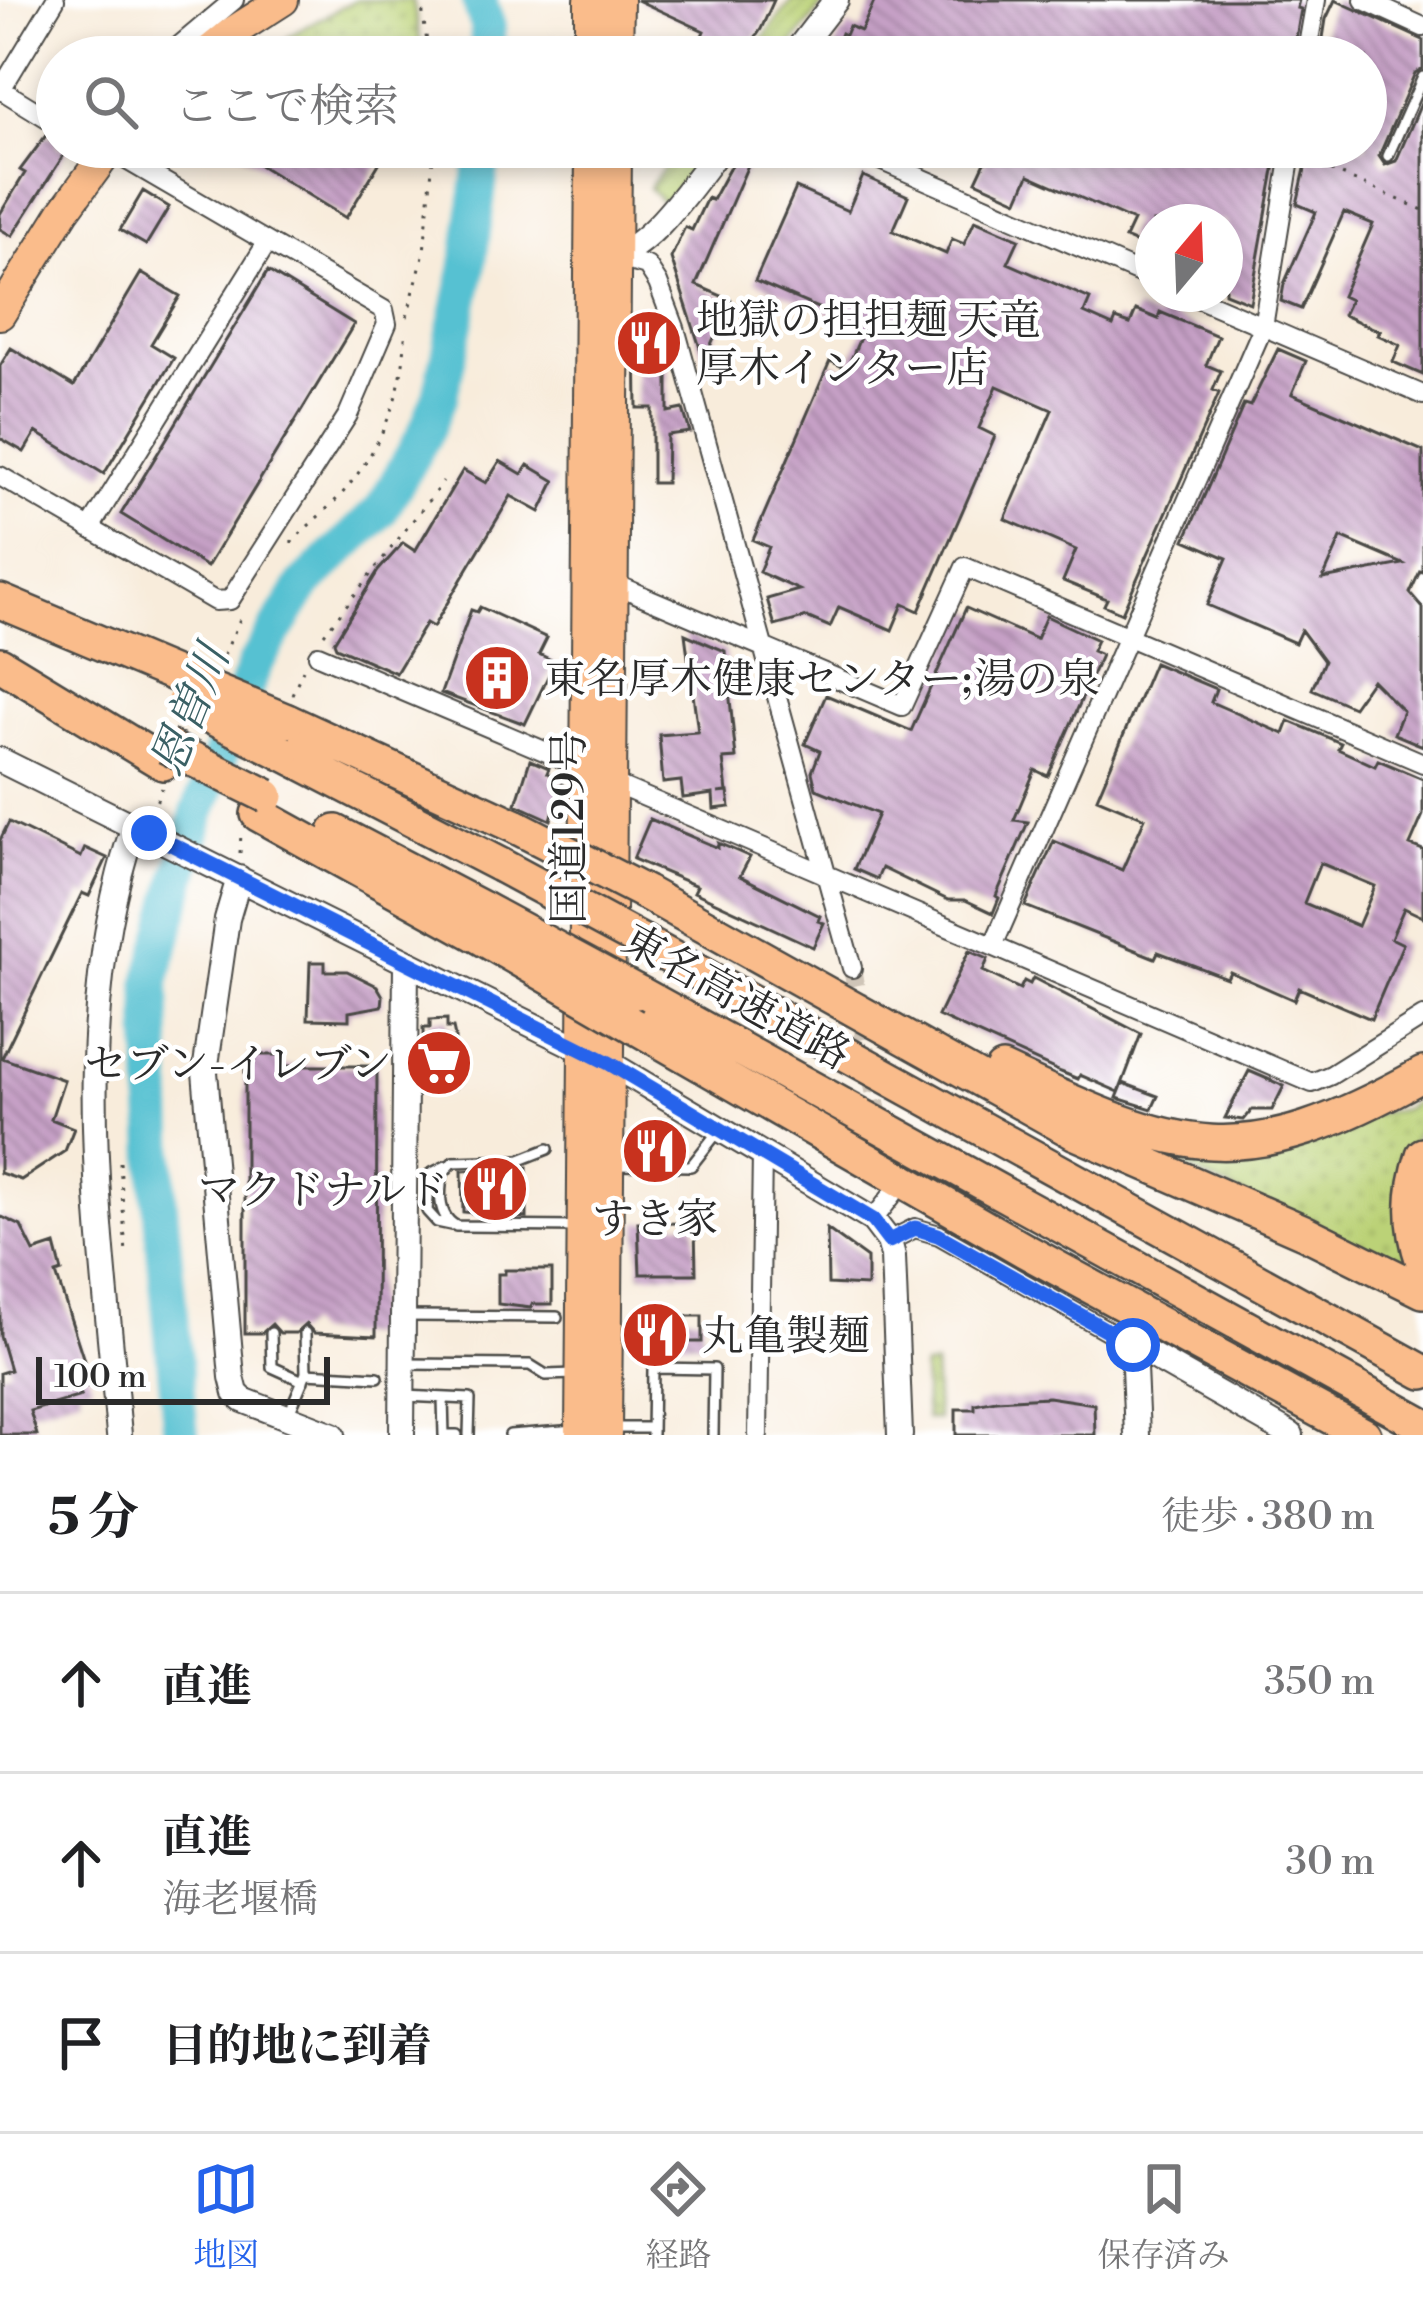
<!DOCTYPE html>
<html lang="ja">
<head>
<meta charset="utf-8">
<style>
  :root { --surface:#fff; --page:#f6f6f6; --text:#202124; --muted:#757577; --line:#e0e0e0; --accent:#2563eb }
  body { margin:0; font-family:"Libre Bodoni","Noto Serif JP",serif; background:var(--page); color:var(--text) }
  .compass { position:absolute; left:1135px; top:204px; width:108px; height:108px; border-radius:50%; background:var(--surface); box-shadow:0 6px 18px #0003; rotate:19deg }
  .scale { position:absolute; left:36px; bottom:30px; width:294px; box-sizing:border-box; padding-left:12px; border:6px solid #2b2b2b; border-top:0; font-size:33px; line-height:42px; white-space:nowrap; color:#2b2b2b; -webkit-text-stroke:9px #fff; paint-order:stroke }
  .stop { position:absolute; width:36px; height:36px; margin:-27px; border:9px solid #2563eb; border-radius:50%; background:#fff }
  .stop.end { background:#2563eb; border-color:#fff; box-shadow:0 3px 12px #0008 }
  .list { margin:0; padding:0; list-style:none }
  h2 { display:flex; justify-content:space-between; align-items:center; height:156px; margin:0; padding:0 48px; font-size:51px }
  h2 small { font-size:39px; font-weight:400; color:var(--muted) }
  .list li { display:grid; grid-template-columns:78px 1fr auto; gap:36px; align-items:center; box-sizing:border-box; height:180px; padding:0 48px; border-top:3px solid var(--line) }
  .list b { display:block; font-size:45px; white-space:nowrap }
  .list p { margin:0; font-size:39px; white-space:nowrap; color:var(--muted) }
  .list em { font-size:39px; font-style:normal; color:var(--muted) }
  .icon { flex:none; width:66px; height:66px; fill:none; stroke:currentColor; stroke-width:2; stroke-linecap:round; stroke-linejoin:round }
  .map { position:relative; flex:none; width:1423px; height:1435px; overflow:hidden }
  .search { position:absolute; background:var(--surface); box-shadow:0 6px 18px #0003; left:36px; right:36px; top:36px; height:132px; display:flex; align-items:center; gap:30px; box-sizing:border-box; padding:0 42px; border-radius:66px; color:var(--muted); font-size:45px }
  .sheet { height:696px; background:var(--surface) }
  nav { display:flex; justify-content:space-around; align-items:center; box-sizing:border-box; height:168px; border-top:3px solid var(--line); background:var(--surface); font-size:33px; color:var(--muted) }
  nav a { display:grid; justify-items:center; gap:6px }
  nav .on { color:var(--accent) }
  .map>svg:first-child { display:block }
  .grass { fill:url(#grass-dots); stroke:#737e51; stroke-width:3 }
  .garden { fill:url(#garden-furrows); stroke:#737e51; stroke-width:3 }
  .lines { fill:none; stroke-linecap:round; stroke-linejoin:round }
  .river { stroke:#56c1d2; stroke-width:36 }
  .building { fill:url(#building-back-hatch); fill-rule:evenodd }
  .minor-tunnel { stroke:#cfc5b8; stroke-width:18; stroke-dasharray:18 9; stroke-linecap:butt }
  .service-casing { stroke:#4a4845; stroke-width:14 }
  .minor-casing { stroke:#4a4845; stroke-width:22 }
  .tertiary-casing { stroke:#4a4845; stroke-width:28 }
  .primary-casing { stroke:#4a4845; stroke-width:34 }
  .trunk-casing { stroke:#4a4845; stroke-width:34 }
  .motorway-casing { stroke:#4a4845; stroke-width:38 }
  .path { stroke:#4a4845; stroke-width:3; stroke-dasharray:3 9; stroke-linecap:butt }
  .service { stroke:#fff; stroke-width:9 }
  .minor { stroke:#fff; stroke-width:18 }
  .tertiary { stroke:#fff; stroke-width:24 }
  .primary { stroke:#fabc8b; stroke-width:30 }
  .trunk { stroke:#fabc8b; stroke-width:30 }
  .motorway { stroke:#fabc8b; stroke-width:33 }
  .motorway-bridge-casing { stroke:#4a4845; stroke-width:38; stroke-linecap:butt }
  .motorway-bridge { stroke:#fabc8b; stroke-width:33 }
  .route { stroke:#2563eb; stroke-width:15 }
  .labels { text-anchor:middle; stroke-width:9; stroke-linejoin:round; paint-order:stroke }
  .poi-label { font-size:42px; fill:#2b2b2b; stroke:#fff; text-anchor:start }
  .street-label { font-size:42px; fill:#2b2b2b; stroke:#fff }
  .water-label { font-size:45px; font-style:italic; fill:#3a6065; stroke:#fff }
</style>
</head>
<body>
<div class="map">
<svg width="1423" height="1435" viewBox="0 0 1423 1435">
  <defs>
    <pattern id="grass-dots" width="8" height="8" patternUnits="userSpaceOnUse" patternTransform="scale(3)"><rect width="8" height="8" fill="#bbd277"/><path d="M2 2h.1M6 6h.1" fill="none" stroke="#a1b467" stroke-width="1.8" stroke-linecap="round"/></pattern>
    <pattern id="garden-furrows" width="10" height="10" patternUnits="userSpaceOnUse" patternTransform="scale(3)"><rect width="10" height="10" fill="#bbd277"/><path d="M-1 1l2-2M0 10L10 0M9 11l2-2" fill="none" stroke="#a1b467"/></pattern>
    <pattern id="building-back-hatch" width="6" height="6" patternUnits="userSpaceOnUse" patternTransform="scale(3)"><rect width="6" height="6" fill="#c6a0c6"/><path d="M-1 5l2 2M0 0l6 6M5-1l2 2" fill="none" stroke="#a183a1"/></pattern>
  </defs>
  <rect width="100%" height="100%" fill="#fff"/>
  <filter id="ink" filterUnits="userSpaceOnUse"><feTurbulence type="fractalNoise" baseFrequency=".00833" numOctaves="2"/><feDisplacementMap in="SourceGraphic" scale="24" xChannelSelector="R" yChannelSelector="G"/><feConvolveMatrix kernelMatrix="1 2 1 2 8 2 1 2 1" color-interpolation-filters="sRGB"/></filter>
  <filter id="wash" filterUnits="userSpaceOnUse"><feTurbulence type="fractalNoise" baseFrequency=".004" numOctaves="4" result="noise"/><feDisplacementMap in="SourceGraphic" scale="48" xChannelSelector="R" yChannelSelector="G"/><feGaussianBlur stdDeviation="2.7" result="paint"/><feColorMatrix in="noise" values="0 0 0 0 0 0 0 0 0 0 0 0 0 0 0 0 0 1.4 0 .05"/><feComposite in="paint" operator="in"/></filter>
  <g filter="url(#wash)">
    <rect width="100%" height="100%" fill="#f8ecdb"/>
    <path class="grass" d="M355,0H413L423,57H265L293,34Z
      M1423,1097C1423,1129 1415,1133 1406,1161C1394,1202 1400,1236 1414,1274L1120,1138L1161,1148L1404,1109Z
      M934,1366L937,1419H926L923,1367Z"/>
    <path class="garden" d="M792,0H826L783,57H749Z
      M680,147H714L664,203L649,188Z"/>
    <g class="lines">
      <path class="river" d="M479,0L488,27L487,57
        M181,1435L159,1194L152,982L198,813L255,664L304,585L381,510L424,435L440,396L468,269L484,147"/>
    </g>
    <g id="blocks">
      <path class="building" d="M637,0H774L761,29L751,44L744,42L737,57H693L704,31Z
        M875,0H1299L1297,8L1301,9L1293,56L1284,52L1282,57H1272L1268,49L1252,43L1244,47L1245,57H831L841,33L845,35L849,26L861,31Z
        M1335,0L1423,40V68L1415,73L1379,156L1385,165L1396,161L1423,99V375L1393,362L1400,345L1378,335L1380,331L1343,315L1350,300L1342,296L1373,224L1344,212L1301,309L1281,301L1284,284L1316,212L1297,204L1310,147H1366V57H1320L1326,19Z
        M47,134L57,137V147H69L12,236L0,229V214L25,173L20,170Z
        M230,147H389L346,218Z
        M741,147L755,149L696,285L731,300L704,360L671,258L685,227L692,230L707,198L712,200Z
        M992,147H1250L1276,159L1250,303L1225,293V222H1153V250L1125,238L1133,221L1029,175L1018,200L976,181Z
        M863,176L908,196L893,231L946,254L952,239L964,244L975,220L1019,239L1008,263L1090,299L1084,313L1113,326L1116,319L1130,324L1136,310L1158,319L1160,312L1218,336L1206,365L1221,371L1213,390L1219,393L1122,613L1104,605L1107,599L1063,581L1076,550L1005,519L1052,410L997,386L979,428L995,436L919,611L903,604L892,630L839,607L830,627L807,617L775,626L767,599L799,590L759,572L769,547L753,540L830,361L847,369L864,328L755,281L796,188L848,211Z
        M143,191L169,207L146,245L120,230Z
        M268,271L354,324L207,567L121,514Z
        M141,273L180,296L151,344L174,358L104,474L36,432L24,452L0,438V366L11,348L74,386Z
        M636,334H662L661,352H668V412L683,409L690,432L667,435L666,483H652V408H637Z
        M1278,349L1306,361L1292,394L1423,451V572L1420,571L1410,593L1423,608V746L1394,734L1403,711L1372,680L1353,707L1312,689L1324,661L1301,630L1295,643L1207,605L1227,558L1185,540L1244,404L1250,406ZM1341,538H1343L1403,564L1323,579Z
        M500,461L522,474L528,465L555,481L540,512L511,496L433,627L426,623L396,673L336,647L334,642L378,571L403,543L415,551L463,470L486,483Z
        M480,607L547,638L539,654L555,662L525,724L441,693L471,610L477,612Z
        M966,608L1036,639L1046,616L1097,640L1092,651L1101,655L1048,776L1035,770L1014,820L1028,822L996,896L999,898L993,913L965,900H948L882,868L877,879L854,869L878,814L816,789L812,772L820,751L805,744L826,695L911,731Z
        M685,634L725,651L736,758L723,759L727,792L718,793L728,792L730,807L714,809L713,794L683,798L681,781L663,783L659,735L698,732Z
        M1154,663L1216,689L1211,702L1284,734L1289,721L1341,743L1338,749L1375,766L1378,760L1423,779V815L1410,845L1423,850V917L1404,908L1391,938L1403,944L1371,1019L1299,988L1294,1000L1230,972L1227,978L1158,952L1155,958L1025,906L1054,841L1122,870L1145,818L1097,798ZM1320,863L1375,886L1358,926L1304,903Z
        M530,760L549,768L547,773L562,778V799L557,797L551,820L516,804Z
        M650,819L718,848V843L750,857L740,876L820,916L818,921L824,923L813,947L694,892L697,886L633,859Z
        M9,822L81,857L85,848L107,858L89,896L82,893L2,1058L64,1080L51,1119L74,1128L65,1151L21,1180L0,1173V840Z
        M969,951L988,959L983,971L1020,989L1024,981L1030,984L1033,978L1141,1034L1119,1092L1080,1075L1078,1079L1061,1072L938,1016Z
        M310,962H325V971H347L377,986L383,996L382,1006L349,1012V1020L308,1019Z
        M447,1019V1028H453L455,1037V1088H424L423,1028H430V1020Z
        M249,1055H282V1066H377L376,1336L314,1333L306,1324L296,1333H280L272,1324L262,1333H245V1066H248Z
        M1249,1071L1284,1086L1272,1110H1252L1244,1120L1225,1118Z
        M1123,1083L1158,1096L1152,1109L1117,1098Z
        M652,1138H679V1157L630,1156V1140Z
        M527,1167V1218L463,1212L462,1171Z
        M0,1216L21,1226L34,1252L55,1245L62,1272L56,1274L92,1385L79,1389L81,1396L30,1411L37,1435H0V1373L10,1370L0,1336Z
        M638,1222L695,1224L696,1274H640Z
        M827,1229L867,1258V1286L828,1284Z
        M505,1270H552V1304H532L531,1308L498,1304V1274H505Z
        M640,1316H702V1342H674V1347H635V1324H640Z
        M1048,1397L1094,1404L1095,1435H956V1409H975V1404L996,1400Z"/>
    </g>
  </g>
  <g filter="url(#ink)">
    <use href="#blocks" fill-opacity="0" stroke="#4a4845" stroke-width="3"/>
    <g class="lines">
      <path class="minor-tunnel" d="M852,968L881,1129"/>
      <g class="service-casing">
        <path id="service" d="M1252,52L1263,57
          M1388,156L1423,77
          M548,1149L520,1160L453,1162L443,1173C439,1192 437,1216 456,1226L578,1227
          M613,1165L691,1166L717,1133
          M446,1166L430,1174L427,1211L437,1222L451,1225
          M403,1316L557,1317
          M271,1333L272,1367L303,1381
          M305,1333L306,1373
          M403,1364L530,1365L546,1375L575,1374
          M404,1396L470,1399L469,1435
          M443,1398L444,1435H457
          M289,1413L306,1373L378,1377
          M611,1428H652
          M510,1435L576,1430
          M652,1435L653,1368L714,1369L713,1435"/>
      </g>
      <g class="minor-casing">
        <path id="minor" d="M1364,0L1423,27
          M166,57L234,0
          M1306,57L1316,0
          M0,89L57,124
          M0,91L55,0
          M850,147L1153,279
          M615,257L647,266L658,283L675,328L852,968
          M1188,294L1423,395
          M0,476L215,601L230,600L348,415L387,324L384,310L106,148
          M90,528L267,243
          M612,583L902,706L965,567L1423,763
          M318,655L563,759L586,765
          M610,782L1312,1083L1331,1075L1423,1017
          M993,946L1263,327L1292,147
          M873,1220L893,1194
          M889,1241L915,1228L939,1235L1133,1345
          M758,1435L762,1153"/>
      </g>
      <g class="tertiary-casing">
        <path id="tertiary" d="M792,57L836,0
          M605,257C646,257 697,177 721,147
          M0,760L609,1063L873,1220L889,1241L893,1256L900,1435
          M239,878L227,919L205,1072L232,1377L236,1393L243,1400L333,1435
          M1133,1345L1291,1435
          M1133,1345L1137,1435
          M119,1435C102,1234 67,1020 134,826
          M402,1435L406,962"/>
      </g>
      <g class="primary-casing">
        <path id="primary" d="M202,57L233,32L283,0
          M0,314L64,211L111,147"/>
      </g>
      <g class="trunk-casing">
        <path id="trunk" d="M590,0V57
          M617,57L618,0
          M581,1435L591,147
          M606,1435L616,147"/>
      </g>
      <g class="motorway-casing">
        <path id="motorway" d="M0,601L193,682
          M0,664L163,763
          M287,721L517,827
          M283,753L500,865
          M258,814L477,935
          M336,832L483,909
          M646,893L1074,1132L1304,1232L1423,1291
          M643,942L1423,1372
          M637,992L1423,1425
          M634,1026L1024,1250L1364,1435
          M1002,1070C1183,1155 1241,1176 1423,1074
          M1423,1155C1411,1192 1410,1225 1423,1262"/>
      </g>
      <path class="path" d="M421,0L429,57
        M1309,161L1423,210
        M407,317L424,252L434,147
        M291,543C306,527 324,512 339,497C379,453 406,391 405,332
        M324,634L443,482
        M219,666L242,615
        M292,694L303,670
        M152,812L162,788
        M240,853L241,832
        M120,1162L126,1254"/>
      <use href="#service" class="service"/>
      <use href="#minor" class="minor"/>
      <use href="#tertiary" class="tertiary"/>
      <use href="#primary" class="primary"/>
      <use href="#trunk" class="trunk"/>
      <use href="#motorway" class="motorway"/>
      <g class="motorway-bridge-casing">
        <path id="motorway-bridge" d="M193,682L287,721
          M183,703L283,753
          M166,746L267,796
          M517,827L646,893
          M500,865L643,942
          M483,909L637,992
          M477,935L634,1026"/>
      </g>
      <use href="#motorway-bridge" class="motorway-bridge"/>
    </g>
  </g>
  <g class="lines" filter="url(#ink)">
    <path class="route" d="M149,833L609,1063L873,1220L889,1241L915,1228L938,1235L1133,1345"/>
  </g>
  <defs>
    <g id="restaurant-disc" transform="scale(3.45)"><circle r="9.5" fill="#c8321e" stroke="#fff"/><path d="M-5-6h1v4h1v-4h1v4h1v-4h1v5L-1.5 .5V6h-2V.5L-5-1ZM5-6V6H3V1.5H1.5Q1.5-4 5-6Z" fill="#fff"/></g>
    <g id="building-disc" transform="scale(3.45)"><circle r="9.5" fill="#c8321e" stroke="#fff"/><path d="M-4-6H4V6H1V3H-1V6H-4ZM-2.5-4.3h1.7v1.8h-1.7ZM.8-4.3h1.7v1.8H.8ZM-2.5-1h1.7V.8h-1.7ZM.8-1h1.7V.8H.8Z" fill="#fff"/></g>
    <g id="supermarket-disc" transform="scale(3.45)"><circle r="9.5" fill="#c8321e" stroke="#fff"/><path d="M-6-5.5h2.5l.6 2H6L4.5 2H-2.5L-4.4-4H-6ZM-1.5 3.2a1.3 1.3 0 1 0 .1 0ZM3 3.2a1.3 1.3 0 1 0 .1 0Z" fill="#fff"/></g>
  </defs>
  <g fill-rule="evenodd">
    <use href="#restaurant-disc" x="649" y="343"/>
    <use href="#building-disc" x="497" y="678"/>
    <use href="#supermarket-disc" x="439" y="1063"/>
    <use href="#restaurant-disc" x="655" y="1151"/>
    <use href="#restaurant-disc" x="495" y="1189"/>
    <use href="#restaurant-disc" x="655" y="1335"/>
  </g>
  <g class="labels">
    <g class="poi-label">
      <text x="696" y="334">地獄の担担麺 天竜<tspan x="696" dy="48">厚木インター店</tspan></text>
      <text x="544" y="693">東名厚木健康センター;湯の泉</text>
      <text x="392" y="1078" text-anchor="end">セブン-イレブン</text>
      <text x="448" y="1204" text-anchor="end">マクドナルド</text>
      <text x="655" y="1233" text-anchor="middle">すき家</text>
      <text x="702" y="1350">丸亀製麺</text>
    </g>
    <g class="street-label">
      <text transform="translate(568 827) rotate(-90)" y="15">国道129号</text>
      <text transform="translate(737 996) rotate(29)" y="15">東名高速道路</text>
    </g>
    <g class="water-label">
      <text transform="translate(189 710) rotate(-68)" y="16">恩曽川</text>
    </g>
  </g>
</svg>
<svg class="compass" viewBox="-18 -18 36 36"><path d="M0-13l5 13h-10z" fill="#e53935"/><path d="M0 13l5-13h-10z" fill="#757577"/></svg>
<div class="scale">100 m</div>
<div class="stop" style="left:1133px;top:1345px"></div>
<div class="stop end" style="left:149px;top:833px"></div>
<div class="search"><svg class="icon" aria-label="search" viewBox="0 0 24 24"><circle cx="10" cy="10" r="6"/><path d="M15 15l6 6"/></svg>ここで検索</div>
</div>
<section class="sheet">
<h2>5 分<small>徒歩 · 380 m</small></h2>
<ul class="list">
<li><svg class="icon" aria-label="ahead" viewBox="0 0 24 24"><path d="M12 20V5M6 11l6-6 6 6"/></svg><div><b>直進</b></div><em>350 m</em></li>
<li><svg class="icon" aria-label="ahead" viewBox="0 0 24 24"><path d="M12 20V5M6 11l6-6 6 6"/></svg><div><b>直進</b><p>海老堰橋</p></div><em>30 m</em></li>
<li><svg class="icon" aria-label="arrive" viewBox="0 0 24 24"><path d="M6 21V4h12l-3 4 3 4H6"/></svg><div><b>目的地に到着</b></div></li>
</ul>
</section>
<nav>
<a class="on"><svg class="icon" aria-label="map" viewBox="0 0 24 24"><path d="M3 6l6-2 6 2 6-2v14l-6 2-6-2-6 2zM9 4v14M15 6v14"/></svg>地図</a>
<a><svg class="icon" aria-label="directions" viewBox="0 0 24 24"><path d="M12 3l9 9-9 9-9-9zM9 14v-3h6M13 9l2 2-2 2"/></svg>経路</a>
<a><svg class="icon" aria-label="saved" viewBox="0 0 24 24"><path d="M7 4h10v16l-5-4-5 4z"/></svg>保存済み</a>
</nav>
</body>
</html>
